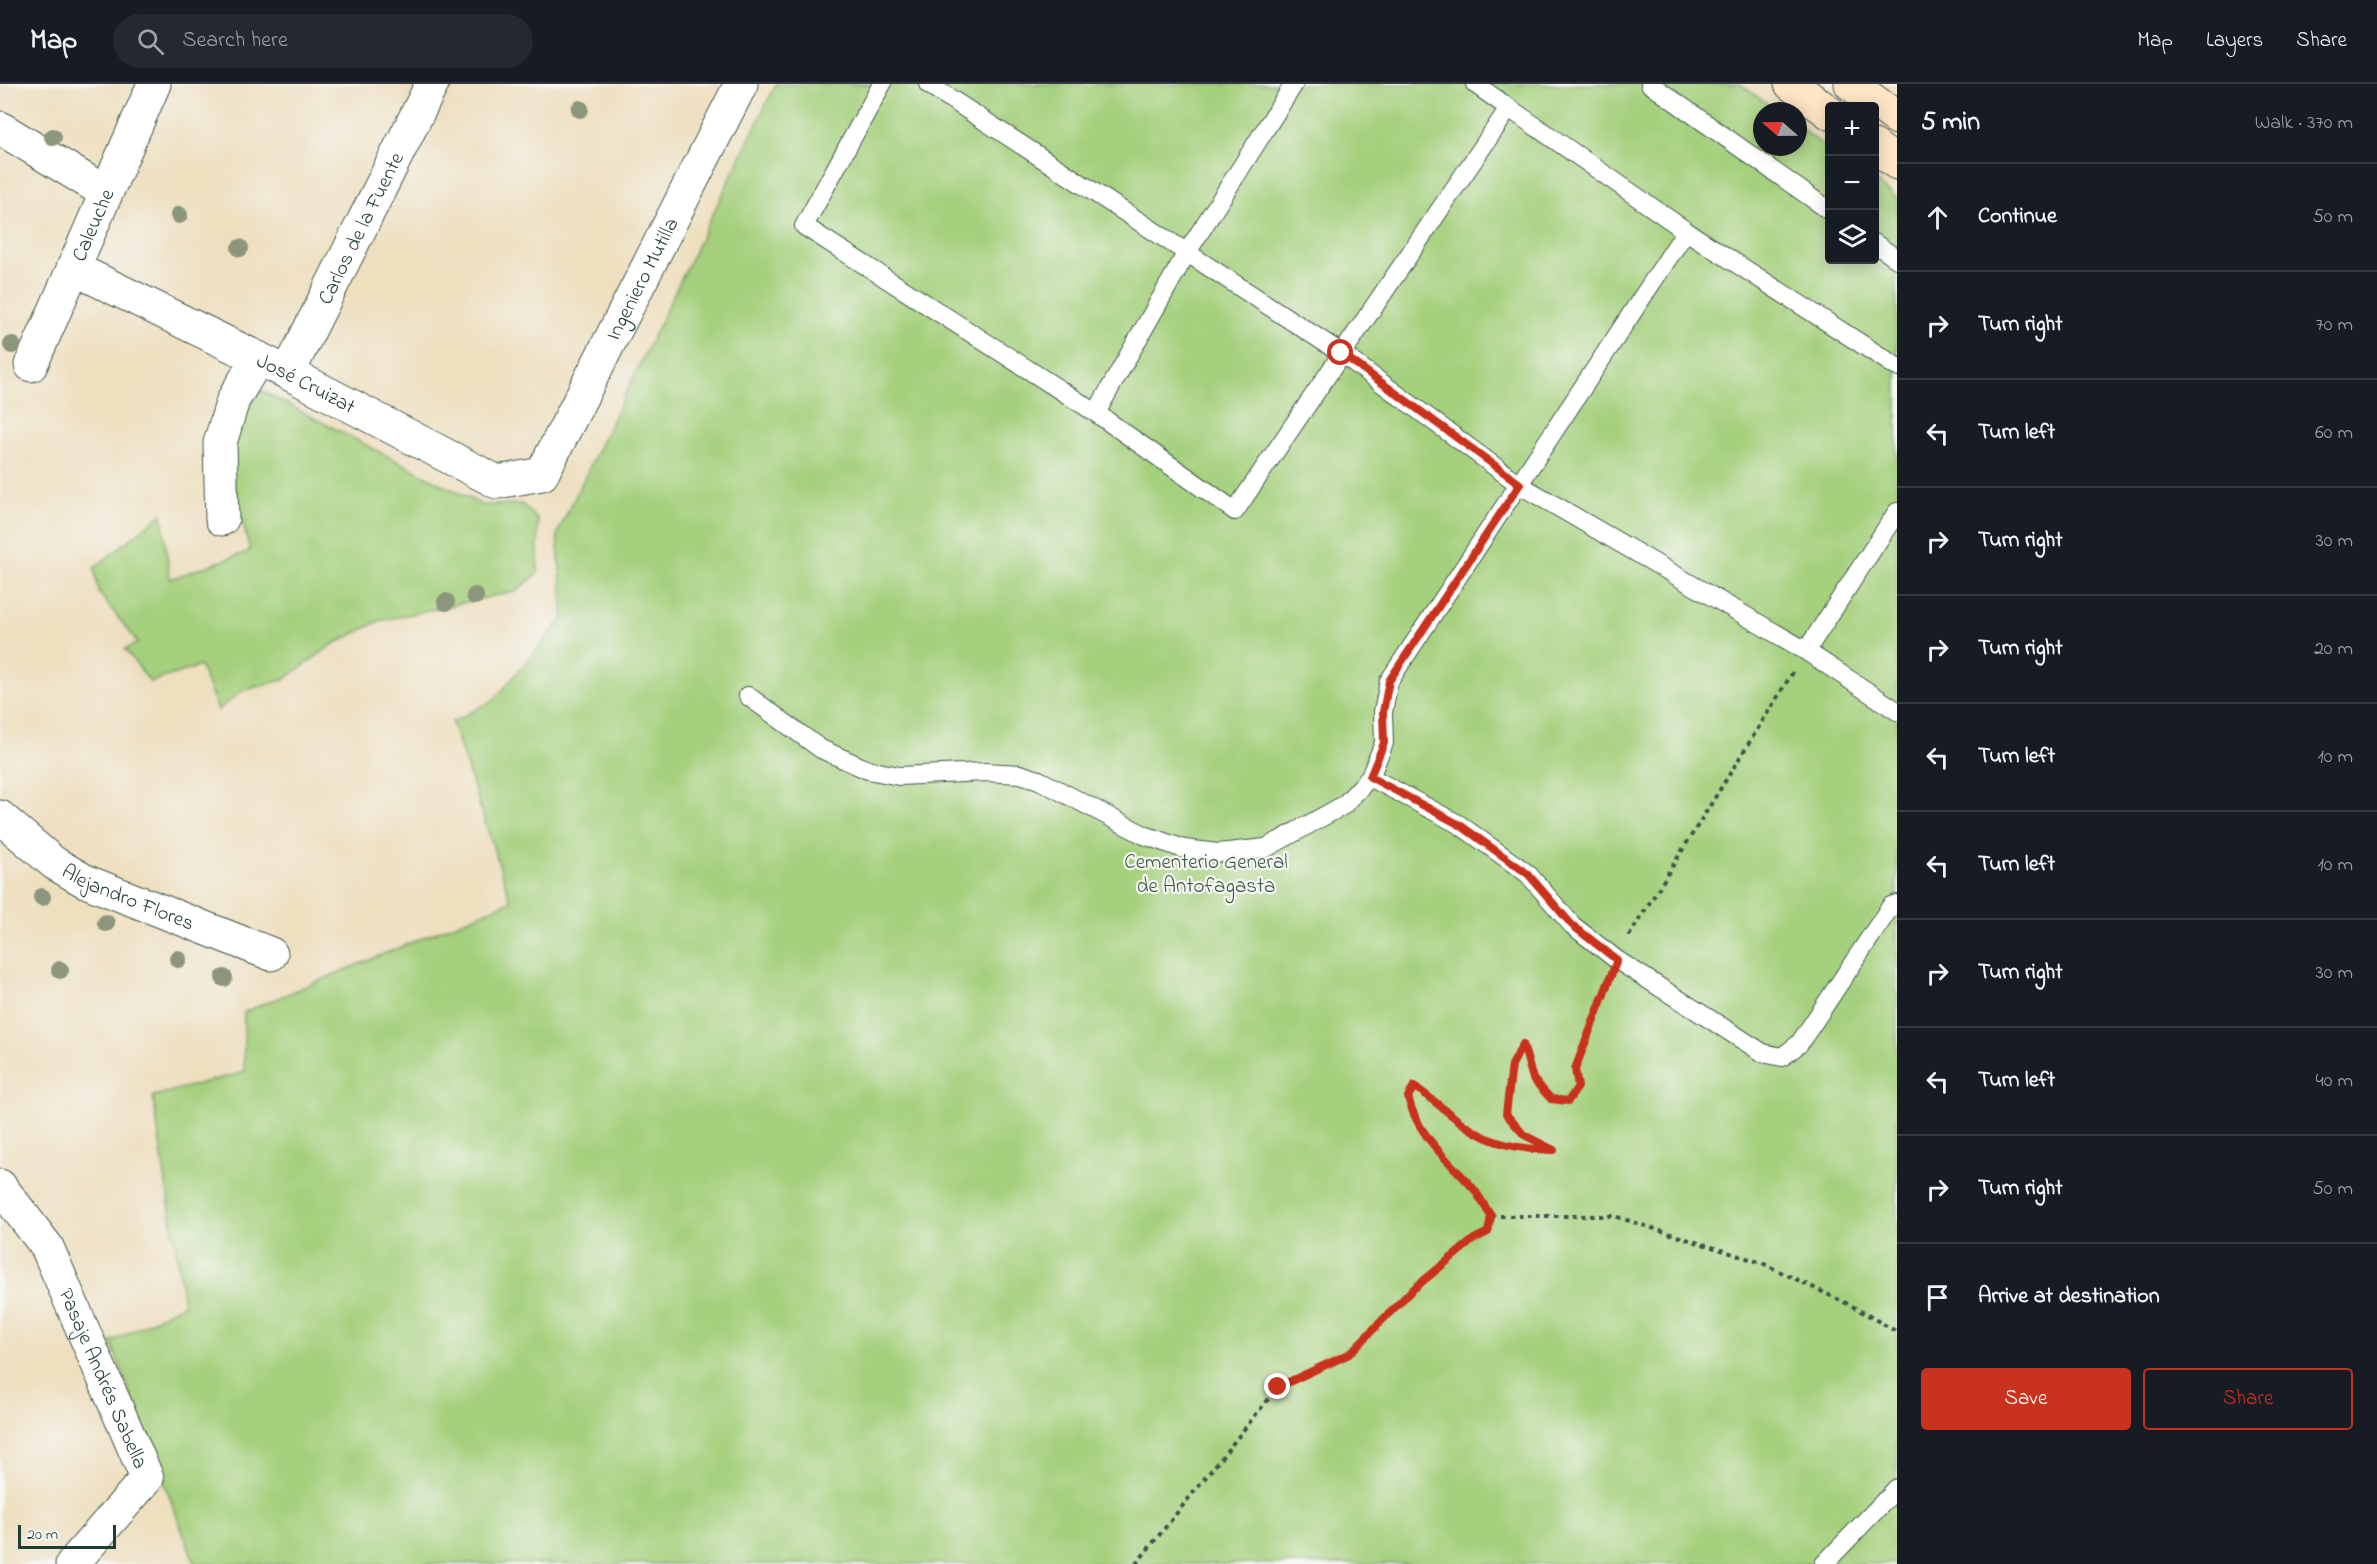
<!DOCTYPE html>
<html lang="en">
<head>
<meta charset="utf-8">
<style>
  :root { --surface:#171b24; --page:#242831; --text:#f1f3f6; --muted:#9ea1a6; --line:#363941; --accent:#c8321e }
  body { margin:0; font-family:"Indie Flower",sans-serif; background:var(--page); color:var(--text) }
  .controls { position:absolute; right:18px; top:18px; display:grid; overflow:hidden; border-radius:6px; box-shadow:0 3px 15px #0003 }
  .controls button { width:54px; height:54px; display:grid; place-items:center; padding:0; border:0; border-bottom:2px solid var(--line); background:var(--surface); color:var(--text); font:30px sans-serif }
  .compass { position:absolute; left:1753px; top:18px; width:54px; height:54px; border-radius:50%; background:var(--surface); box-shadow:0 3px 15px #0003; rotate:290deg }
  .scale { position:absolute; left:18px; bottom:15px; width:98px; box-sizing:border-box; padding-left:6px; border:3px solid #1f3d34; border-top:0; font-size:16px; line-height:21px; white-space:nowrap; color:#1f3d34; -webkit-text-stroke:4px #f6f6f2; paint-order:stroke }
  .stop { position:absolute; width:18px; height:18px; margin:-14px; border:4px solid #c8321e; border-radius:50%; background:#fff }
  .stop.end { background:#c8321e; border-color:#fff; box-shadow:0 2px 6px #0008 }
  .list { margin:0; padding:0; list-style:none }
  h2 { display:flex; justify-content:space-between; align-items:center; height:78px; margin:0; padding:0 24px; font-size:26px }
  h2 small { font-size:20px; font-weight:400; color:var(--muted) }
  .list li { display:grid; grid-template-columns:39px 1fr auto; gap:18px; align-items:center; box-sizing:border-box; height:108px; padding:0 24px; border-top:2px solid var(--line) }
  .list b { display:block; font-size:22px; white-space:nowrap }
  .list em { font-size:20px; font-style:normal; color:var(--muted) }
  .actions { display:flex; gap:12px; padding:18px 24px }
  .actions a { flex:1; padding:14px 0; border:2px solid var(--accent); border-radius:6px; text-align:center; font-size:21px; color:var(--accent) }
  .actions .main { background:var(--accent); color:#fff }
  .icon { flex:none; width:33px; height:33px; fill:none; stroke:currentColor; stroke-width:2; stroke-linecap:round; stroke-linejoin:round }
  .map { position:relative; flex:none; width:1897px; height:1480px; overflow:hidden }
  header { display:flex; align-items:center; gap:36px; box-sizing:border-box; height:84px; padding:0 30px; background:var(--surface); border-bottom:2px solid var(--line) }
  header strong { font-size:28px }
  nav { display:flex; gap:33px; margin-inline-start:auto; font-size:21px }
  .search { width:420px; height:54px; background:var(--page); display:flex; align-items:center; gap:15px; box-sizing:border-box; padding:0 21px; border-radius:33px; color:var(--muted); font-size:22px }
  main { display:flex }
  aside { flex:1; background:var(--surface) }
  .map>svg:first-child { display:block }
  .green { fill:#a5d07d; stroke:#628658; stroke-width:1.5 }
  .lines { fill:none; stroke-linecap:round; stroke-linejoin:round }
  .service-casing { stroke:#3e5549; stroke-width:20 }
  .minor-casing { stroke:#3e5549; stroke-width:35 }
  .secondary-casing { stroke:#3e5549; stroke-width:35 }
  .path { stroke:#3e5549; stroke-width:4; stroke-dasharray:4.5 4.5; stroke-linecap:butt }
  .service { stroke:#fff; stroke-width:18 }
  .minor { stroke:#fff; stroke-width:33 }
  .secondary { stroke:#fee5c5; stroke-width:33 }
  .tree { fill:#8b967b }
  .route { stroke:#c8321e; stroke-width:8 }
  .labels { text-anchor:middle; stroke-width:4.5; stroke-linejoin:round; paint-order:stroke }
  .street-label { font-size:21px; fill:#1f3d34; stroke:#f6f6f2 }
  .park-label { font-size:21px; fill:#3a5a43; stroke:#f6f6f2 }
</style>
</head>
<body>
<header>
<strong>Map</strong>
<div class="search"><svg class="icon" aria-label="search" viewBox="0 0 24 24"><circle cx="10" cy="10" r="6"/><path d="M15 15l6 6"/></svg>Search here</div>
<nav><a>Map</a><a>Layers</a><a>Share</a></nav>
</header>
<main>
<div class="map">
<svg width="1897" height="1480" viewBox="0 0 1897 1480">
  <rect width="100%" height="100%" fill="#f6f6f2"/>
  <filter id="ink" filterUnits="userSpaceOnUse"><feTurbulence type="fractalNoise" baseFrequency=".0167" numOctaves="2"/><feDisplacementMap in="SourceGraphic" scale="12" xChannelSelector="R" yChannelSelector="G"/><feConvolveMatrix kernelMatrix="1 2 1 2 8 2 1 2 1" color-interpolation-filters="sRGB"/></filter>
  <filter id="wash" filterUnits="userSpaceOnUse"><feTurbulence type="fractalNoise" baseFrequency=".008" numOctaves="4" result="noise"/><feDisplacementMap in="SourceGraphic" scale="24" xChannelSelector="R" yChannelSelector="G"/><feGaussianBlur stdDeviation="1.35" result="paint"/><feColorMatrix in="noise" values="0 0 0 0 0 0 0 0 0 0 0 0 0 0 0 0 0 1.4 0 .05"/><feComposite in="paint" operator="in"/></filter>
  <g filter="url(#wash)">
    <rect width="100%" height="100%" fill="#eedfbf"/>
    <path class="green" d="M776,0H1740L1777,27H1762V63H1798V42L1829,66L1830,176H1874L1875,98L1897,114V1480H195L111,1258L184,1220L153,1012L244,988V928L511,817L452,638L494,616L564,533L557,450Z
      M260,306L482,421L522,420L538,436V489L517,507L379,537L332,561L285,595L242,607L218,626L200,582L150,598L125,565L138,559L99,509L94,484L162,430L170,495L250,467L229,384L239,340Z"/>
  </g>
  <g filter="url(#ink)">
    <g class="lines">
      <g class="service-casing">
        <path id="service" d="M882,0L804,142L1096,329L1235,427L1509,24L1475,0
          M928,0L1341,269L1520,401L1806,567L1897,627
          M1650,0L1830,127
          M1686,147L1897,283
          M1874,159L1897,175
          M1096,329L1186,170L1294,0
          M1806,567L1897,428
          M748,612L821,665L868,686L899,692L985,688L1020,690L1039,696L1144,751L1184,765L1218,769L1266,764L1344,721L1370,693L1384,659L1383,628L1389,597L1686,147L1509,24
          M1370,693L1460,741L1528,790L1572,841L1617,876L1763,969L1782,973L1799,960L1891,822L1897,820
          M1824,1480L1897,1404"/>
      </g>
      <g class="minor-casing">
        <g id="minor">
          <path d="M0,44L105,108"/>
          <path id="s1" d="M73,184L288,289L497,398L542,390L741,0"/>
          <path id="s2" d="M31,281L154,0"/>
          <path id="s3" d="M288,289L432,0"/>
          <path d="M222,435L220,359L233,316L258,274"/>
          <path id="s4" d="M0,733L54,779L85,797L271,870"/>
          <path id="s5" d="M0,1102L47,1163L147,1394L72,1480"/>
        </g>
      </g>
      <g class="secondary-casing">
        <path id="secondary" d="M1791,0L1830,29
          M1851,0L1897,34
          M1874,62L1897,79"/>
      </g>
      <path class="path" d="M1629,852L1793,588
        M1491,1132H1614L1762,1179L1852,1222L1897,1248
        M1136,1480L1278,1303L1349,1270L1411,1207L1474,1155L1488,1148L1491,1132C1485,1123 1480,1113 1473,1105C1448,1076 1417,1051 1408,1013L1414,1002C1469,1042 1479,1065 1554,1066L1524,1051L1506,1030L1512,981L1523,960L1533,995L1551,1015L1568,1017L1578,1003L1575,985L1609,901"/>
      <use href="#service" class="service"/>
      <use href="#minor" class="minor"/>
      <use href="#secondary" class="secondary"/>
    </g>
    <g class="tree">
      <circle cx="580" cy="25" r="9"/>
      <circle cx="53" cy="53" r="9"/>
      <circle cx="179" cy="131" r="9"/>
      <circle cx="240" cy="164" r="9"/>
      <circle cx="12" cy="261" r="9"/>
      <circle cx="475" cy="512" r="9"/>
      <circle cx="446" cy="518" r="9"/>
      <circle cx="42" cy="813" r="9"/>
      <circle cx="106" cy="839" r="9"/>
      <circle cx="178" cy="875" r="9"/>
      <circle cx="60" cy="886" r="9"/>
      <circle cx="224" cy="894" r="9"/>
    </g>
  </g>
  <g class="lines" filter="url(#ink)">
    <path class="route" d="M1278,1303L1349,1270L1411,1207L1474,1155L1488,1148L1491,1132C1485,1123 1480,1113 1473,1104C1448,1076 1417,1051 1408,1013L1414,1002C1469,1042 1479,1065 1554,1066L1524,1051L1506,1030L1512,981L1523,960L1533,995L1551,1015L1568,1017L1578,1003L1575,985L1617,876L1572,841L1528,790L1460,741L1370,693L1384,659L1383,628L1389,597L1520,400L1341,269"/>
  </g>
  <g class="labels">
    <g class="street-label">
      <text dy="7" stroke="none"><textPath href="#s2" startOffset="153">Caleuche</textPath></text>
      <text dy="7" stroke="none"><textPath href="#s3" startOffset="162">Carlos de la Fuente</textPath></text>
      <text dy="7" stroke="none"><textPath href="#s1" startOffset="740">Ingeniero Mutilla</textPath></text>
      <text dy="7" stroke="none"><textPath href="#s1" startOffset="260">José Cruizat</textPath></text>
      <text dy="7" stroke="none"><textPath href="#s4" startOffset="153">Alejandro Flores</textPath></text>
      <text dy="7" stroke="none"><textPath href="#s5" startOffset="220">Pasaje Andrés Sabella</textPath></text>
    </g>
    <g class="park-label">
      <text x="1206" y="784">Cementerio General<tspan x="1206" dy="24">de Antofagasta</tspan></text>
    </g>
  </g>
</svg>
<div class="controls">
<button>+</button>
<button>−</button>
<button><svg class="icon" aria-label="layers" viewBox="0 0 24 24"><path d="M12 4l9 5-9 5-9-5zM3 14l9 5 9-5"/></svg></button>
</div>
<svg class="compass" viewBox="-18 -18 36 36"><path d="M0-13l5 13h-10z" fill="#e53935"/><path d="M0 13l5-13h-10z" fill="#9ea1a6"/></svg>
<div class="scale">20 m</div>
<div class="stop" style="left:1341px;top:269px"></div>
<div class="stop end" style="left:1278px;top:1303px"></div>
</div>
<aside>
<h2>5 min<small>Walk · 370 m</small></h2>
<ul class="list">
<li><svg class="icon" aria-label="ahead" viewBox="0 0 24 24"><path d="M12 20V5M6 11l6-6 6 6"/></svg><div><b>Continue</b></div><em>50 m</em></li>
<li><svg class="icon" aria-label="right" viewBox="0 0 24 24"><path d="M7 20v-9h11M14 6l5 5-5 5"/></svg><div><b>Turn right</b></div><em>70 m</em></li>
<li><svg class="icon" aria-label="left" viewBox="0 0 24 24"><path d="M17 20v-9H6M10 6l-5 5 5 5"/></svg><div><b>Turn left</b></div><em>60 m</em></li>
<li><svg class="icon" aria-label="right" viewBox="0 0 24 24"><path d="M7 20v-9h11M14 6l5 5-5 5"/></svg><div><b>Turn right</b></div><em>30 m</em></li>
<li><svg class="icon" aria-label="right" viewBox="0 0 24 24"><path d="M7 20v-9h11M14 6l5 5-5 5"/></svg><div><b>Turn right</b></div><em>20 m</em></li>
<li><svg class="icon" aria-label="left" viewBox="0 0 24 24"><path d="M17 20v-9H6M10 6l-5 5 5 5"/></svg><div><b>Turn left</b></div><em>10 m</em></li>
<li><svg class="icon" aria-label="left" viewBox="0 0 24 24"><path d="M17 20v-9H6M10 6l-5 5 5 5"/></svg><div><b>Turn left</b></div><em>10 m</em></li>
<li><svg class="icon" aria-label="right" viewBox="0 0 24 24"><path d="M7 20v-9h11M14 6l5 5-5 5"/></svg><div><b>Turn right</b></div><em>30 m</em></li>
<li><svg class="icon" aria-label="left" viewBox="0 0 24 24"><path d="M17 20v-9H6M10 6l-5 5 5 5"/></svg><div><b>Turn left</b></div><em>40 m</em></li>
<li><svg class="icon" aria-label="right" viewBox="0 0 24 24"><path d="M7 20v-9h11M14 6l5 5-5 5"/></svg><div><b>Turn right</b></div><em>50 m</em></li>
<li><svg class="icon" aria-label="arrive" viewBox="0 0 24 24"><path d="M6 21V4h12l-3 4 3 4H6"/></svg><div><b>Arrive at destination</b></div></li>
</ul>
<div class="actions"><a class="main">Save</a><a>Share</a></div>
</aside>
</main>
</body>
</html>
